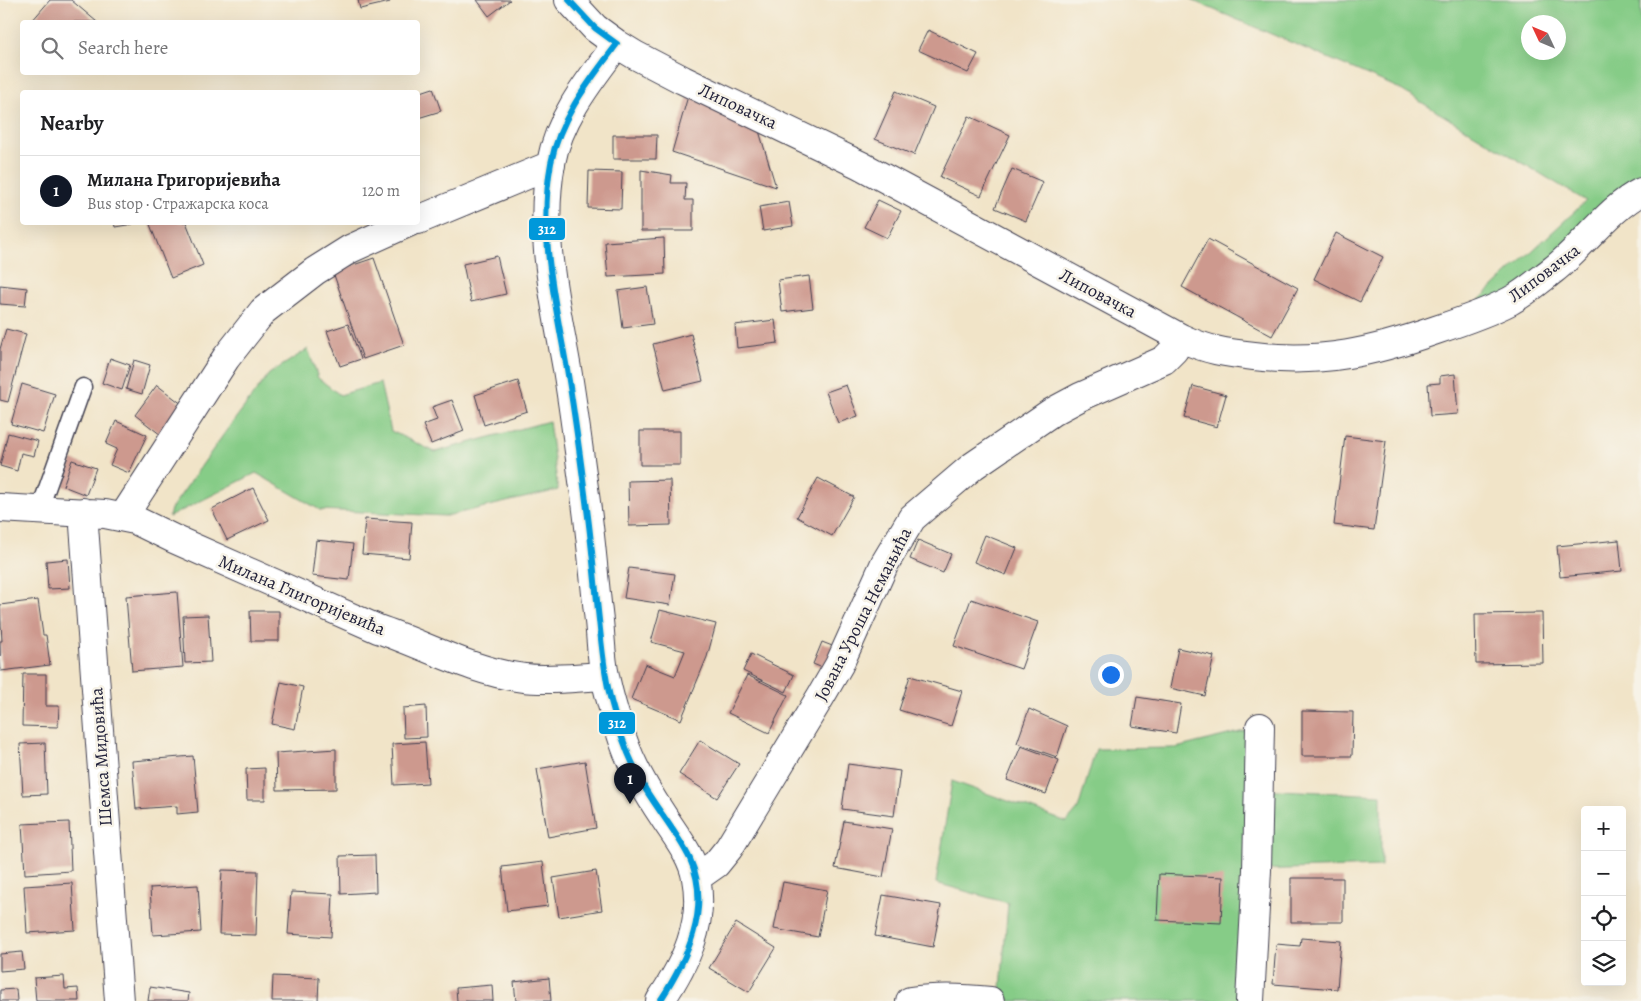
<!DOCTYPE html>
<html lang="en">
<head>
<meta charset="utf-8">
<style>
  :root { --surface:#fff; --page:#f2f2f2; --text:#202124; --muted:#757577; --line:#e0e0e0; --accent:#111827 }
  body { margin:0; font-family:Alegreya,serif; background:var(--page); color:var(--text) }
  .controls { position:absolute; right:15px; bottom:15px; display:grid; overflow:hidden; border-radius:5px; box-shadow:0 5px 20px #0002 }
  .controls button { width:45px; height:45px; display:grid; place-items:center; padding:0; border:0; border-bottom:1px solid var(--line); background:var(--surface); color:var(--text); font:25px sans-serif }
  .compass { position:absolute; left:1521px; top:15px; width:45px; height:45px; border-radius:50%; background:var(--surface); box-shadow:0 5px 20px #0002; rotate:314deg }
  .you { position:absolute; left:1110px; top:674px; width:18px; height:18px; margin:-12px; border:4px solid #fff; border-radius:50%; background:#1a73e8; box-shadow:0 0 0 8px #1a73e833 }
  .badge { display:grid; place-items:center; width:32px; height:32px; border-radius:50%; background:var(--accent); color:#fff; font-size:16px; font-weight:700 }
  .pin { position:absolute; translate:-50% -41px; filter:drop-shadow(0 1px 2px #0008) }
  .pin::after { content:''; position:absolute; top:26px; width:18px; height:15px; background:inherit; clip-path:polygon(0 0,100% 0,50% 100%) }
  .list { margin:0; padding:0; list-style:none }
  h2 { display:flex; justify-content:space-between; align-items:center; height:65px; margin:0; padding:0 20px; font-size:21px }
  h2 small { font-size:16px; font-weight:400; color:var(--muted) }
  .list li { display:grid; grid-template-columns:32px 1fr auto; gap:15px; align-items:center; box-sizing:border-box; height:70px; padding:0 20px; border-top:1px solid var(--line) }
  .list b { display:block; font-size:19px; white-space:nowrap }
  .list p { margin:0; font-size:16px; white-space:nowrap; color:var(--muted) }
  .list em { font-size:16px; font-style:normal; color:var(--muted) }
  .icon { flex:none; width:28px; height:28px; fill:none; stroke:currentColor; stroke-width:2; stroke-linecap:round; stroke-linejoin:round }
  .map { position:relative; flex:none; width:1641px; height:1001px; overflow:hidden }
  .search { position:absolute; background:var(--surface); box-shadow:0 5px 20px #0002; left:20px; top:20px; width:400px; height:55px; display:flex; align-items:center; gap:12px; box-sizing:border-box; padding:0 18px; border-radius:5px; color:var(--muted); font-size:19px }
  .panel { position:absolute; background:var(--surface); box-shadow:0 5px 20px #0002; left:20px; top:90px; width:400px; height:135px; border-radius:5px }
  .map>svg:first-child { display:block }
  .green { fill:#86cc87; stroke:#547761; fill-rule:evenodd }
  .building { fill:#cd998e }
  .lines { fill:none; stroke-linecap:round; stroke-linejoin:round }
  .lane-casing { stroke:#413f50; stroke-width:19 }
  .street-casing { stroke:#413f50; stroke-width:30 }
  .lane { stroke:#fff; stroke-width:16 }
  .street { stroke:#fff; stroke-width:28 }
  .bus-1-casing { stroke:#f7f3e8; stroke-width:10 }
  .bus-1 { stroke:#0098da; stroke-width:6 }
  .labels { text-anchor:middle; stroke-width:5; stroke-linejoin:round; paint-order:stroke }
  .street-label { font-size:18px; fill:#22223b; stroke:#f7f3e8 }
  .line-badge { stroke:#f7f3e8; stroke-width:2 }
  .badge-label { font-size:14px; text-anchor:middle; font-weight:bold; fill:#fff }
</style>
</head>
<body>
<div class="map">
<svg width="1641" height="1001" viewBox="0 0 1641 1001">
  <rect width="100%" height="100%" fill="#f7f3e8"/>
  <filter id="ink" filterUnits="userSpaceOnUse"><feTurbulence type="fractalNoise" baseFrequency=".02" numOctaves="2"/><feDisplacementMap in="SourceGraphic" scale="10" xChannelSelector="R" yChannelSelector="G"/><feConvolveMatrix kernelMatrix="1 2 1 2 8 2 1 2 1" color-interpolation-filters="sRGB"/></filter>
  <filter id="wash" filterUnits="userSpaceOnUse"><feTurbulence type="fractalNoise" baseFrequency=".0096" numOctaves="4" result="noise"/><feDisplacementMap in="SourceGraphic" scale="20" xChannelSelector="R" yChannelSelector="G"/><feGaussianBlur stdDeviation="1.12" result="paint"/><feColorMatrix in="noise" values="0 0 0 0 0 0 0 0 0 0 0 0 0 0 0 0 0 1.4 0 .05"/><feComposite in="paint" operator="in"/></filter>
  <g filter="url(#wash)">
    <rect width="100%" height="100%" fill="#f1e4c8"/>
    <path class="green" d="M1191,0H1641V205L1555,268L1452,325L1586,201L1396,87ZM1528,22H1558V52H1528Z
      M308,349L318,378L340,395L380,383L391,431L435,452L549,421L558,490L446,516L320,510L256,473L169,517L171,509L226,431L269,374Z
      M1260,727L1259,789L1381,795V866L1257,870L1250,1001H1000L1008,903L936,883L952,781L1067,822L1078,809L1096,749L1176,748Z"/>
    <g id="blocks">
      <path class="building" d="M50,0H71L97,22H31Z
        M358,0H389L390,2L360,9Z
        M477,0H510L489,16Z
        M928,30L978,54L968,73L918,50Z
        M433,88L441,111L418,118V93Z
        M896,91L934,107L914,155L875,139Z
        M688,96L756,121L776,187L672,152Z
        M969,116L1010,135L981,196L940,177Z
        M613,135H657L656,159H613Z
        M1012,169L1043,182L1026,221L995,208Z
        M641,170L672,175L671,183H686L685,200H693V231H641Z
        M589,171L622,172L621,209L588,208Z
        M878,200L901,211L887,238L864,227Z
        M789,202L793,226L763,231L759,207Z
        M114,222H133V224L115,227Z
        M149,222H186L203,265L171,278Z
        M1336,233L1383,257L1360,302L1314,279Z
        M664,238L665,274L608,277L605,242Z
        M1208,239L1298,288L1272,336L1182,287Z
        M497,256L506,294L471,302L463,264Z
        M374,258L404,345L363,359L333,272Z
        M809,276L813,308L782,312L778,280Z
        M0,285L27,288L25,306L0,304Z
        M647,287L653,324L623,328L618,291Z
        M775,320L778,343L737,348L735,325Z
        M348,324L361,359L340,366L327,331Z
        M6,329L26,334L8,402L0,400V349Z
        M691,334L703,381L665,390L653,344Z
        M110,358L130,365L122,390L102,383Z
        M134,360L150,365L142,394L126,389Z
        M1455,374L1458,414L1430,416L1428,384L1440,383V376Z
        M518,381L527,411L484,425L475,395Z
        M22,384L55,394L43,433L11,424Z
        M157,385L183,405L161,435L135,415Z
        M846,385L858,416L838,423L826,392Z
        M1193,386L1226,395L1217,427L1184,418Z
        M452,400L464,431L431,444L423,425L437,420L432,407Z
        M116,421L147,435L129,473L110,465L117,449L106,444Z
        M640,431H680V465H640Z
        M8,433L38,441L34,456L21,453L17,471L0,466Z
        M1345,436L1386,441L1374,530L1334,525Z
        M72,460L96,468L86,495L63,486Z
        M818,478L854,497L832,536L797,517Z
        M670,480L671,525L629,526L628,481Z
        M253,488L269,520L227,540L212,509Z
        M365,519L412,522L409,558L362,554Z
        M985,535L1017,548L1006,575L974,562Z
        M316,540L353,544L349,580L312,576Z
        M918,540L951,554L943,573L910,559Z
        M1619,540L1622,571L1560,577L1557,546Z
        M68,559L70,588L48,589L46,561Z
        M629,568L675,574L670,605L624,598Z
        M177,592L183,667L132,671L126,596Z
        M971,599L1038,622L1021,669L954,646Z
        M38,600L43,635H46L50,665L1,671L0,641H2L0,605Z
        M660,610L716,624L707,657L681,720L631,699L645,664L675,676L685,651L651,642Z
        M250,611H279V641H251Z
        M1542,613L1543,663L1476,664L1475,614Z
        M208,615L211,662L185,663L183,616Z
        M822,642L840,649L830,671L813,664Z
        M1178,648L1214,656L1205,696L1170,688Z
        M751,654L794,675L786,692L743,671Z
        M23,674H46V706H59L58,727L22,726Z
        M747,675L788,695L769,733L728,713Z
        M910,676L962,691L951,726L899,710Z
        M281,682L303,687L295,729L272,724Z
        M1137,697L1181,704L1176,733L1132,726Z
        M426,706L427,737L404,738L403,708Z
        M1029,709L1067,726L1057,757L1017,743Z
        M1302,711L1353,712L1352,756H1302Z
        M700,740L739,764L717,798L679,774Z
        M425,742L428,783L394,785L392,744Z
        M45,743L47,794L23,795L20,744Z
        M1021,746L1059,760L1046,794L1007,780Z
        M336,749V789L277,790L276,753Z
        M193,756L198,812L177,814V806L136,809L132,761Z
        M585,761L596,828L548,837L537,769Z
        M848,764L900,771L894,816L842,809Z
        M265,768V800H247L246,769Z
        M844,821L892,829L883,877L835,868Z
        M69,822L71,871L25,874L22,824Z
        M375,855L376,892L341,894L340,856Z
        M543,862L548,906L507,911L502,867Z
        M222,870L258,871L256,935L219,934Z
        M596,871L602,910L559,917L553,878Z
        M1159,874L1223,877L1221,923L1157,920Z
        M1291,878H1343V922H1291Z
        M783,882L827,890L818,937L774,929Z
        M72,883L75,930L27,933L24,886Z
        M198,885L201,932L153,935L150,888Z
        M291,892L333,894L331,937L288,934Z
        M883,895L941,905L933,947L875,936Z
        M736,923L776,948L749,992L709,968Z
        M1301,938L1341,941L1337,989L1273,984L1276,944L1300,946Z
        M22,952L24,969L0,971V954Z
        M64,976L65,989L78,988L79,1001H36L34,978Z
        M273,976L319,978L318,1001H272Z
        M549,978L551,1001H516L514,982Z
        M492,985L493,1001H457L456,988Z
        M150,987L189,993L188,1001H148Z
        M16,989L17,1001H0V990Z"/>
    </g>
  </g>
  <g filter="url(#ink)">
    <use href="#blocks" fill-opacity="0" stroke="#413f50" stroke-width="1"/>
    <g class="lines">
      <g class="lane-casing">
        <path id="lane" d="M39,511L83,387"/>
      </g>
      <g class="street-casing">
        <path id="street" d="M569,0L595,28L617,44L635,55L683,80L860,165L1181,338C1207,350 1226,353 1254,356C1322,364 1373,352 1436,330C1460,322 1487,313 1510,301C1525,293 1540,280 1553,270C1582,248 1610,207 1641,192
          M617,44C590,80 559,118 551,163C538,233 555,300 567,369C574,411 579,453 585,495C591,536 594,579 599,621C601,639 601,658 605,676C609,697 616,719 623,740C632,767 647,792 663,816C675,835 692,855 696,878C705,924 685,964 660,1001
          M418,220L551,165
          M0,508L105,514L135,520L174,539L378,629C425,645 473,672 524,678C550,681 578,677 605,676
          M83,512L119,1001
          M123,517L226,358L263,311L315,271L350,249L410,222
          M696,878L716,864L729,848L821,696L839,665L885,563L912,518L973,466L1052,412L1080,397L1164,360L1174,350L1181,338
          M910,1001C938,997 963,998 990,1001
          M1250,1001L1257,870L1260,727"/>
      </g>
      <use href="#lane" class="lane"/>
      <use href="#street" class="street"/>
      <g class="bus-1-casing">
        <path id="bus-1" d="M569,0L595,28L617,44C590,80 560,117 551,163C538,232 555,301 567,369C575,415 581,463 587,509C592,546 595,584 599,620C602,648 604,674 611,701C619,732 630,762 646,790C660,813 678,834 690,859C712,908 687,960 660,1001"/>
      </g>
      <use href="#bus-1" class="bus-1"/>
    </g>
  </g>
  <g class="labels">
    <g class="street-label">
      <text transform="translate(738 106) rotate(25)" y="6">Липовачка</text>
      <text transform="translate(1544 273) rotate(-37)" y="6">Липовачка</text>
      <text transform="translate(1098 293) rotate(28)" y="6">Липовачка</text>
      <text transform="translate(302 595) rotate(23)" y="6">Милана Глигоријевића</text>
      <text transform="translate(863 614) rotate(-63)" y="6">Јована Уроша Немањића</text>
      <text transform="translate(101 757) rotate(-94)" y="6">Шемса Мидовића</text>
    </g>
  </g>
  <g class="line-badge">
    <rect x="528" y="217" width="38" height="24" rx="5" fill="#0098da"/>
    <rect x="598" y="711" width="38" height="24" rx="5" fill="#0098da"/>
  </g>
  <g class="badge-label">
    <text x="547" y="234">312</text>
    <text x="617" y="728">312</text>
  </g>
</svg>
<div class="controls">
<button>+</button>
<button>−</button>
<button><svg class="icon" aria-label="locate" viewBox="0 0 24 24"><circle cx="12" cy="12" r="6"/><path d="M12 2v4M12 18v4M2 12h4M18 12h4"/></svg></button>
<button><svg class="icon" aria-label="layers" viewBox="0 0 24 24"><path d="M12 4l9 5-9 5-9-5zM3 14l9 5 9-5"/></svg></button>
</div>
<svg class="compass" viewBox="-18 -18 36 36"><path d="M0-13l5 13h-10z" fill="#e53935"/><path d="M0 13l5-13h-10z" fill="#757577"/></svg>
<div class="you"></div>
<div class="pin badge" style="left:630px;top:804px">1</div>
<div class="search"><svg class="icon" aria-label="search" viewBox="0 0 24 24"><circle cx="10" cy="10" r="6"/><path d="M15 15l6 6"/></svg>Search here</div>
<section class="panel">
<h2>Nearby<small></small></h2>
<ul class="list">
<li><span class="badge">1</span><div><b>Милана Григоријевића</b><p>Bus stop · Стражарска коса</p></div><em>120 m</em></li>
</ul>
</section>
</div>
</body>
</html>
